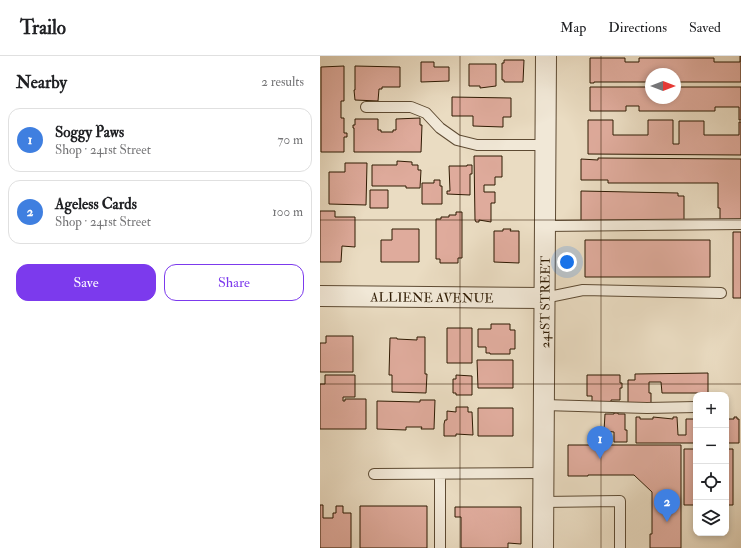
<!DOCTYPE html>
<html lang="en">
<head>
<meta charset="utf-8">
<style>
  :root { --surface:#fff; --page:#f2f2f2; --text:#202124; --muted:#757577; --line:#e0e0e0; --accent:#7c3aed }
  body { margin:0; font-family:"IM FELL Double Pica",serif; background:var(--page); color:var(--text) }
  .controls { position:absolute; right:12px; bottom:12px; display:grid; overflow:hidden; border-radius:8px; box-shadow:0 2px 6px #0003 }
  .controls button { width:36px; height:36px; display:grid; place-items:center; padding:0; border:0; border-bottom:1px solid var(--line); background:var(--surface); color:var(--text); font:20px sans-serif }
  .compass { position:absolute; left:325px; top:12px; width:36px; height:36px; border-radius:50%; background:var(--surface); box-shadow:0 2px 6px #0003; rotate:90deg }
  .you { position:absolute; left:247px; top:206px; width:14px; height:14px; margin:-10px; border:3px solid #fff; border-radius:50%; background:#1a73e8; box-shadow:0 0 0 6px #1a73e833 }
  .badge { display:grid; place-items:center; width:26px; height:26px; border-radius:50%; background:var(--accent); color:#fff; font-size:13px; font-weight:700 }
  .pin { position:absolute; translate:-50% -33px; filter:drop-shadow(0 1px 2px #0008) }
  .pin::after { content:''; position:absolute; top:21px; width:14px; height:12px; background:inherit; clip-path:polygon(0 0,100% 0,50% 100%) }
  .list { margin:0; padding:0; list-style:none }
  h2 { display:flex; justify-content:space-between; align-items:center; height:52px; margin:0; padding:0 16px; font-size:17px }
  h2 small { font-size:13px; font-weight:400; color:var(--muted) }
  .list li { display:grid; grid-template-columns:26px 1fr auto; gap:12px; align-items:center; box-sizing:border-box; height:64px; margin:0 8px 8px; padding:0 8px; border:1px solid var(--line); border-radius:12px }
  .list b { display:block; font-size:15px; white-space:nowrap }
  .list p { margin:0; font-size:13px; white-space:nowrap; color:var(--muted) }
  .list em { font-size:13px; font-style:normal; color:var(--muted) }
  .actions { display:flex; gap:8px; padding:12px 16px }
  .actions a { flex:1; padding:9px 0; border:1px solid var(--accent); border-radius:12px; text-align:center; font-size:14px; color:var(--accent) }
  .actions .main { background:var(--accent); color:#fff }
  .icon { flex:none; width:22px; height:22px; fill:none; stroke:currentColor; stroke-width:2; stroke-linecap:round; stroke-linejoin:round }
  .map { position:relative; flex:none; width:421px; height:492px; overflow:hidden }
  header { display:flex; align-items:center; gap:24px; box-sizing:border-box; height:56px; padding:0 20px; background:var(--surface); border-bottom:1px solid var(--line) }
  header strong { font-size:19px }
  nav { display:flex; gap:22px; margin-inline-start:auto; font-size:14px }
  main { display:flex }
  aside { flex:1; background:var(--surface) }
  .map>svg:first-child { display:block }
  .building { fill:#dfab9c; stroke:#2f1b03 }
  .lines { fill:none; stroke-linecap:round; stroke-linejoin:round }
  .service-casing { stroke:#5e4b33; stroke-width:12 }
  .minor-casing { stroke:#5e4b33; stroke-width:22 }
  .service { stroke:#f1e8d7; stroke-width:10 }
  .minor { stroke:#f1e8d7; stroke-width:20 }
  .grid { fill:none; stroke:#2f1b03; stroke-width:1; stroke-opacity:0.55 }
  .labels { text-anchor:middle; stroke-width:3; stroke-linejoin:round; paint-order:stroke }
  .street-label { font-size:13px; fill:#2f1b03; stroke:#f1e8d7 }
</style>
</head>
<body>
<header>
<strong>Trailo</strong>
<nav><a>Map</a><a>Directions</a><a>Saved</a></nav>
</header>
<main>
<aside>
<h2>Nearby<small>2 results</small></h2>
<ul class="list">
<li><span class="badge" style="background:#3f7fe0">1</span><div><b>Soggy Paws</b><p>Shop · 241st Street</p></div><em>70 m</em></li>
<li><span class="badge" style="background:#3f7fe0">2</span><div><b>Ageless Cards</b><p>Shop · 241st Street</p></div><em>100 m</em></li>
</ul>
<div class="actions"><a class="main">Save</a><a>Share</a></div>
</aside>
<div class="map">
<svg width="421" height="492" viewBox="0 0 421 492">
  <rect width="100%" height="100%" fill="#eadcc2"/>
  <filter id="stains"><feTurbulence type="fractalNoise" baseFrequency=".005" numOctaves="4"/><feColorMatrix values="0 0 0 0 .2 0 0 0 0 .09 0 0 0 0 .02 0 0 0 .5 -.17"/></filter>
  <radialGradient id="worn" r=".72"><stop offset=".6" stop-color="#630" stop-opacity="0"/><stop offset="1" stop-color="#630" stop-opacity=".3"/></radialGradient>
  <path class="building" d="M420,0H421V26H355V18H331V26H274V27H270V2H305V6H319V2H394V6H420Z
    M184,4H204L203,26H184V24H182V7H184Z
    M101,6H114V11H129V25L101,26Z
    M149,8H176V30L160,32V30H149Z
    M24,10V45H21V62H24V77H27V81H24V96H1V11Z
    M35,10L80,11V31H62V33H59L58,45L35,44L34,34H35Z
    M270,31H331V42H355V31H421V64H419V51H395V55H319V50H306V55H270Z
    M132,41L191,42V61H183V71L153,70V60H132Z
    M100,62V69H102L101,96H34V72H33V69H35V63H58V74H61V76H73V74H76V63Z
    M268,64H293V79H328V64H353V88H359V65H384V79H419V66H421V99L268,98Z
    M154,100H182V121H175V129H164V136H175V147H171V166L159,164V166H156L155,164Z
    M278,102L421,103V165H400V152H398V127H288V124H261V103L278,104Z
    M77,105L92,106V109H98V114H101L100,132H86V130H52V109H77Z
    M25,107H47L46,149L9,148V116H25Z
    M147,109H152V118H150V139L127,138V135H130L129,110H147Z
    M114,124H120V130H122V148H102V127H114Z
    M50,134H68V152H50Z
    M261,135L358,137V140H364V165H261Z
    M0,155H15V161H35V191L22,190L21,206H0Z
    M136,156H142V202H138V207H120V203H116V163H121V161H129V159H136Z
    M72,173H99V206H61V184H72Z
    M183,173H191L190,175H199V207L174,206V175H183Z
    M413,176H421V242H413Z
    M265,184H390V221H265Z
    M171,268H190V274H195V293H190V298H170V297H166V291H158V273H171Z
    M127,272H152V307H127Z
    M6,280H33V316H0V287H6Z
    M97,281H105V318H107L106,337L72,336V319H69L70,282H77V283L97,284Z
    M157,304H193V332H158Z
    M388,317V337H342L341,326H329V337H331V349H308V324H315V318Z
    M5,319H35V341H23V345H25V343H46V373H0V328H5Z
    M136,319L152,320V339H136V337H133V323H136Z
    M267,319H300V327H302V332H300V344H291V347H272V340H267Z
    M100,344H115L114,373H101L102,371H86V374L57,373V345L100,346Z
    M136,351H148V356H152L153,379L136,378V380H124V368L125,364H127V355L136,356Z
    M158,352H193V380H158Z
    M294,357H298V358H305V374H307V386H294V376L284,375L285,358H294Z
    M316,361H320V363H333V361L353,363V361H357L358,379H366V363H376V387H316Z
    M414,361H417V363H419V387H406V363H414Z
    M248,389H361V492H330V478H332V436L314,419H268V420H248Z
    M364,393H376V449H364Z
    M406,393H413V449H406Z
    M0,449H3V462H13V457H16V450H23V457H31V492H0Z
    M40,450H107V492H40Z
    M135,451H201V488L188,487V492H141V461H135Z"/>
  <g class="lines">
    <g class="service-casing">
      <path id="service" d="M46,51H91L106,57L120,72L137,84L157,89H225
        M225,170L421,168
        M224,242L263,234L401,237
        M224,349L327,352L376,351
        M54,418L223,417
        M223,446L300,445V492
        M120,492V418"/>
    </g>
    <g class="minor-casing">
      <g id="minor">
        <path id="s1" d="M0,240L224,242"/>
        <path id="s2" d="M223,492L226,0"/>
      </g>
    </g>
    <use href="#service" class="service"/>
    <use href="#minor" class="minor"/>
  </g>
  <path class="grid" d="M140,0V492M281,0V492M0,164H421M0,328H421"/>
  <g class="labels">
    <g class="street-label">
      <text dy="5" stroke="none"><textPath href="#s1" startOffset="112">ALLIENE AVENUE</textPath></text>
      <text dy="5" stroke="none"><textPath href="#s2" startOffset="246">241ST STREET</textPath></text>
    </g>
  </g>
  <rect width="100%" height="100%" filter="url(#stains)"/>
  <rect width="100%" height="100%" fill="url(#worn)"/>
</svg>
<div class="controls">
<button>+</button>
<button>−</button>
<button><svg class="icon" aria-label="locate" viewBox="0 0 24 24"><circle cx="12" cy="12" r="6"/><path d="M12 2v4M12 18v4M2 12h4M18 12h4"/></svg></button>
<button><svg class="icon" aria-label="layers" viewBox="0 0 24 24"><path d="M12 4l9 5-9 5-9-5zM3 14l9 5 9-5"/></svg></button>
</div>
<svg class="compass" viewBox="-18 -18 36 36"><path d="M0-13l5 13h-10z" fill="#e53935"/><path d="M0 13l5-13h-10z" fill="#757577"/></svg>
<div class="you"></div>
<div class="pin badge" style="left:280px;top:403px;background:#3f7fe0">1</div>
<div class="pin badge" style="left:347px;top:466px;background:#3f7fe0">2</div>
</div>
</main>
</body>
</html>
